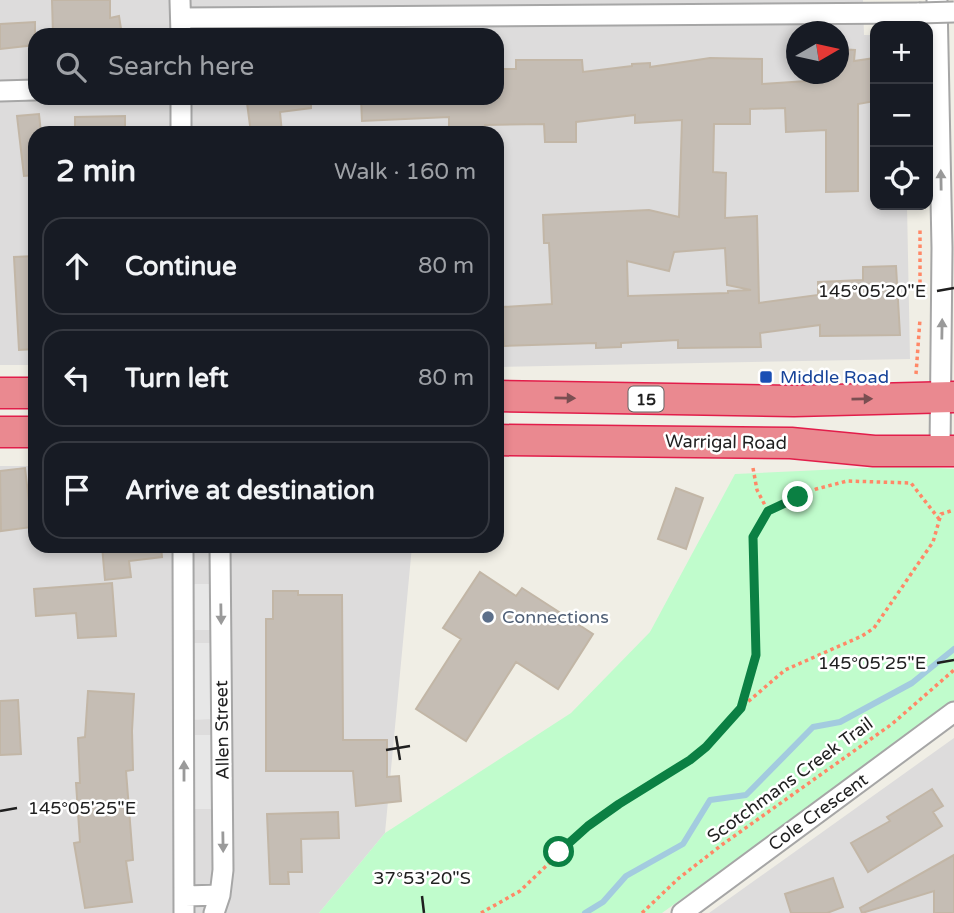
<!DOCTYPE html>
<html lang="en">
<head>
<meta charset="utf-8">
<style>
  :root { --surface:#171b24; --page:#20242c; --text:#f1f3f6; --muted:#9ea1a6; --line:#363941 }
  body { margin:0; font-family:"Varela Round",sans-serif; background:var(--page); color:var(--text) }
  .controls { position:absolute; right:21px; top:21px; display:grid; overflow:hidden; border-radius:14px; box-shadow:0 4px 10px #0003 }
  .controls button { width:63px; height:63px; display:grid; place-items:center; padding:0; border:0; border-bottom:2px solid var(--line); background:var(--surface); color:var(--text); font:35px sans-serif }
  .compass { position:absolute; left:786px; top:21px; width:63px; height:63px; border-radius:50%; background:var(--surface); box-shadow:0 4px 10px #0003; rotate:81deg }
  .stop { position:absolute; width:21px; height:21px; margin:-16px; border:5px solid #0b8043; border-radius:50%; background:#fff }
  .stop.end { background:#0b8043; border-color:#fff; box-shadow:0 2px 7px #0008 }
  .list { margin:0; padding:0; list-style:none }
  h2 { display:flex; justify-content:space-between; align-items:center; height:91px; margin:0; padding:0 28px; font-size:30px }
  h2 small { font-size:23px; font-weight:400; color:var(--muted) }
  .list li { display:grid; grid-template-columns:46px 1fr auto; gap:21px; align-items:center; box-sizing:border-box; height:98px; margin:0 14px 14px; padding:0 14px; border:2px solid var(--line); border-radius:21px }
  .list b { display:block; font-size:26px; white-space:nowrap }
  .list em { font-size:23px; font-style:normal; color:var(--muted) }
  .icon { flex:none; width:38px; height:38px; fill:none; stroke:currentColor; stroke-width:2; stroke-linecap:round; stroke-linejoin:round }
  .map { position:relative; flex:none; width:954px; height:913px; overflow:hidden }
  .search { position:absolute; background:var(--surface); box-shadow:0 4px 10px #0003; left:28px; top:28px; width:476px; height:77px; display:flex; align-items:center; gap:18px; box-sizing:border-box; padding:0 24px; border-radius:21px; color:var(--muted); font-size:26px }
  .panel { position:absolute; background:var(--surface); box-shadow:0 4px 10px #0003; left:28px; top:126px; width:476px; height:427px; border-radius:21px }
  .map>svg:first-child { display:block }
  .residential { fill:#dddcdc; fill-rule:evenodd }
  .park { fill:#c0fccc }
  .parking { fill:#e7e7e7 }
  .lines { fill:none; stroke-linecap:round; stroke-linejoin:round }
  .stream { stroke:#a3cbdf; stroke-width:6 }
  .building { fill:#c5bdb4; stroke:#c2b6a6; stroke-width:2; fill-rule:evenodd }
  .minor-casing { stroke:#a6a6a6; stroke-width:23 }
  .highway-casing { stroke:#e21d4a; stroke-width:33 }
  .path { stroke:#ff8867; stroke-width:3.5; stroke-dasharray:3.5 3.5; stroke-linecap:butt }
  .minor { stroke:#fff; stroke-width:19 }
  .highway { stroke:#ea8990; stroke-width:30 }
  .minor-bridge-casing { stroke:#a6a6a6; stroke-width:23; stroke-linecap:butt }
  .minor-bridge { stroke:#fff; stroke-width:19 }
  .oneway { fill:#9a9a9a }
  .oneway2 { fill:#7a4f52 }
  .route { stroke:#0b8043; stroke-width:9 }
  .ticks { fill:none; stroke:#1f1f1f; stroke-width:2.5 }
  .transit-dot { fill:#1a4fb4; stroke:#fff; stroke-width:2.5 }
  .service-dot { fill:#5c6f8a; stroke:#fff; stroke-width:2.5 }
  .labels { text-anchor:middle; stroke-width:5; stroke-linejoin:round; paint-order:stroke }
  .shield { fill:#fff; stroke:#626262; stroke-width:2 }
  .shield-label { font-size:16px; font-weight:bold; fill:#1f1f1f }
  .transit-label { font-size:18px; fill:#164399; stroke:#fff; text-anchor:start }
  .street-label { font-size:18px; fill:#1f1f1f; stroke:#fff }
  .service-label { font-size:18px; fill:#4e5e75; stroke:#fff; text-anchor:start }
  .ticks-label { font-size:18px; text-anchor:middle; fill:#1f1f1f; stroke:#fff; stroke-width:5; stroke-linejoin:round; paint-order:stroke }
</style>
</head>
<body>
<div class="map">
<svg width="954" height="913" viewBox="0 0 954 913">
  <rect width="100%" height="100%" fill="#f0eee5"/>
  <path class="residential" d="M0,0H863L864,35H875V205H907L910,359L497,367V133H35V365H0ZM796,32H838V74H796ZM35,35H497V98H35Z
    M0,466H35V546H412L385,833L319,913H0Z
    M954,738V913H709Z"/>
  <path class="park" d="M907,466L954,469V703L662,913H319L385,833L571,713L650,632L735,474Z"/>
  <path class="parking" d="M189,584H212L213,630H190Z
    M190,643H213L214,719L191,720Z
    M191,735H214L215,809H192Z"/>
  <g class="lines">
    <path class="stream" d="M585,913L603,902L626,876L683,844L710,800L746,795L813,727L840,722L912,683L954,649"/>
  </g>
  <path class="building" d="M52,0H110V18L119,16L122,35H53Z
    M35,22V45L0,49V24Z
    M838,49L855,50L854,61L875,58V101L858,104V191L826,192V130L786,132L785,108L750,109V124H714L713,172L726,173L725,218L757,216L759,303L818,295V282L863,280V267L896,266L900,335L820,336V325L760,333L761,347L678,348V340L621,343V347L596,348V343L504,346L502,307L552,304L549,243H544L543,215L649,210L679,217L682,120L635,123V115L576,122V142H545L544,124L485,125V133H449V117L362,121L361,98H499L498,69H516V60H582L583,72L632,66V64L650,63V67L710,58L762,59V84L822,80L823,74H838ZM725,248L727,285L751,290L728,291V293L628,296L627,261L669,271L674,252Z
    M260,98H311V108L280,112L282,133H251L247,103L261,101Z
    M39,114L41,133H35V175L24,176L17,116Z
    M125,116V133H75V117Z
    M35,256V349L19,350L14,257Z
    M25,468L32,527L1,531L0,471Z
    M676,488L703,498L686,549L658,539Z
    M102,546H161L162,557L129,561L131,577L105,580Z
    M480,572L516,596L522,588L593,634L558,689L516,662L466,741L416,709L461,639L443,628Z
    M112,583L116,636L78,638L76,613L36,616L34,589Z
    M273,591H298V595H342L343,740H387V777L399,776L401,801L356,806L353,771H266V619H273Z
    M88,691L134,694L132,731L133,770L126,771L133,860L126,861L132,902L85,908L74,843L80,842L76,783H80L78,738L85,737Z
    M18,700L21,754L0,755V701Z
    M932,789L943,806L933,812L942,826L868,872L851,843L890,821L887,817Z
    M338,812L339,838L301,839L302,872H288L289,884H270L267,814Z
    M954,855V913H934V891L862,913L860,908Z
    M833,878L843,907L827,913H791L785,894Z"/>
  <g class="lines">
    <g class="minor-casing">
      <path id="minor" d="M180,0L181,35
        M937,0L942,248L940,451
        M181,18L919,13
        M0,91L35,90
        M181,98V133
        M183,546L184,913
        M185,896L220,895
        M214,913L220,895L223,870L220,546
        M682,913L954,712"/>
    </g>
    <g class="highway-casing">
      <path id="highway" d="M0,393H35
        M497,396L794,401L954,397
        M0,432H35
        M497,440L791,443L874,451H954"/>
    </g>
    <path class="path" d="M920,290V228
      M916,374L920,319
      M753,468L757,490L768,511
      M743,706L785,670L862,636L874,628L933,542L941,514L954,510
      M481,913L520,891L588,826L690,760L706,747L741,708L756,655L753,537L768,511L816,489L847,481L911,483L939,519
      M642,913L679,878L723,844L892,724L954,670"/>
    <use href="#minor" class="minor"/>
    <use href="#highway" class="highway"/>
    <g class="minor-bridge-casing">
      <path id="minor-bridge" d="M919,13L954,12"/>
    </g>
    <use href="#minor-bridge" class="minor-bridge"/>
  </g>
  <defs><path id="oneway-solid" d="M-6-.8H1V-3.2L6.5 0L1 3.2V.8H-6Z" transform="scale(1.75)"/></defs>
  <g class="oneway">
    <use href="#oneway-solid" transform="translate(941 180) rotate(-91)"/>
    <use href="#oneway-solid" transform="translate(942 329) rotate(-89)"/>
    <use href="#oneway-solid" transform="translate(221 614) rotate(89)"/>
    <use href="#oneway-solid" transform="translate(184 771) rotate(-90)"/>
    <use href="#oneway-solid" transform="translate(223 842) rotate(89)"/>
  </g>
  <g class="oneway2">
    <use href="#oneway-solid" transform="translate(565 398) rotate(1)"/>
    <use href="#oneway-solid" transform="translate(862 399) rotate(-1)"/>
  </g>
  <g class="lines">
    <path class="route" d="M559,852L588,826L619,804L690,760L706,747L741,708L756,655L753,537L768,511L798,497"/>
  </g>
  <path class="ticks" d="M937,291L954,288M937,663L954,660M396,736L400,760M386,750L410,746M0,811L17,808M422,896L424,913"/>
  <rect class="transit-dot" x="759" y="370" width="14" height="14" rx="3.5"/>
  <circle class="service-dot" cx="488" cy="617" r="7"/>
  <g class="labels">
    <rect class="shield" x="628.5" y="386.5" width="35" height="25" rx="5"/>
    <g class="shield-label">
      <text x="646" y="405">15</text>
    </g>
    <g class="transit-label">
      <text x="780" y="383">Middle Road</text>
    </g>
    <g class="street-label">
      <text transform="translate(726 442) rotate(1)" y="6">Warrigal Road</text>
      <text transform="translate(222 730) rotate(-91)" y="6">Allen Street</text>
      <text transform="translate(790 780) rotate(-36)" y="6">Scotchmans Creek Trail</text>
      <text transform="translate(818 812) rotate(-36)" y="6">Cole Crescent</text>
    </g>
    <g class="service-label">
      <text x="502" y="623">Connections</text>
    </g>
  </g>
  <g class="ticks-label">
    <text x="872" y="297">145°05'20"E</text>
    <text x="872" y="669">145°05'25"E</text>
    <text x="82" y="814">145°05'25"E</text>
    <text x="422" y="884">37°53'20"S</text>
  </g>
</svg>
<div class="controls">
<button>+</button>
<button>−</button>
<button><svg class="icon" aria-label="locate" viewBox="0 0 24 24"><circle cx="12" cy="12" r="6"/><path d="M12 2v4M12 18v4M2 12h4M18 12h4"/></svg></button>
</div>
<svg class="compass" viewBox="-18 -18 36 36"><path d="M0-13l5 13h-10z" fill="#e53935"/><path d="M0 13l5-13h-10z" fill="#9ea1a6"/></svg>
<div class="stop" style="left:559px;top:852px"></div>
<div class="stop end" style="left:798px;top:497px"></div>
<div class="search"><svg class="icon" aria-label="search" viewBox="0 0 24 24"><circle cx="10" cy="10" r="6"/><path d="M15 15l6 6"/></svg>Search here</div>
<section class="panel">
<h2>2 min<small>Walk · 160 m</small></h2>
<ul class="list">
<li><svg class="icon" aria-label="ahead" viewBox="0 0 24 24"><path d="M12 20V5M6 11l6-6 6 6"/></svg><div><b>Continue</b></div><em>80 m</em></li>
<li><svg class="icon" aria-label="left" viewBox="0 0 24 24"><path d="M17 20v-9H6M10 6l-5 5 5 5"/></svg><div><b>Turn left</b></div><em>80 m</em></li>
<li><svg class="icon" aria-label="arrive" viewBox="0 0 24 24"><path d="M6 21V4h12l-3 4 3 4H6"/></svg><div><b>Arrive at destination</b></div></li>
</ul>
</section>
</div>
</body>
</html>
